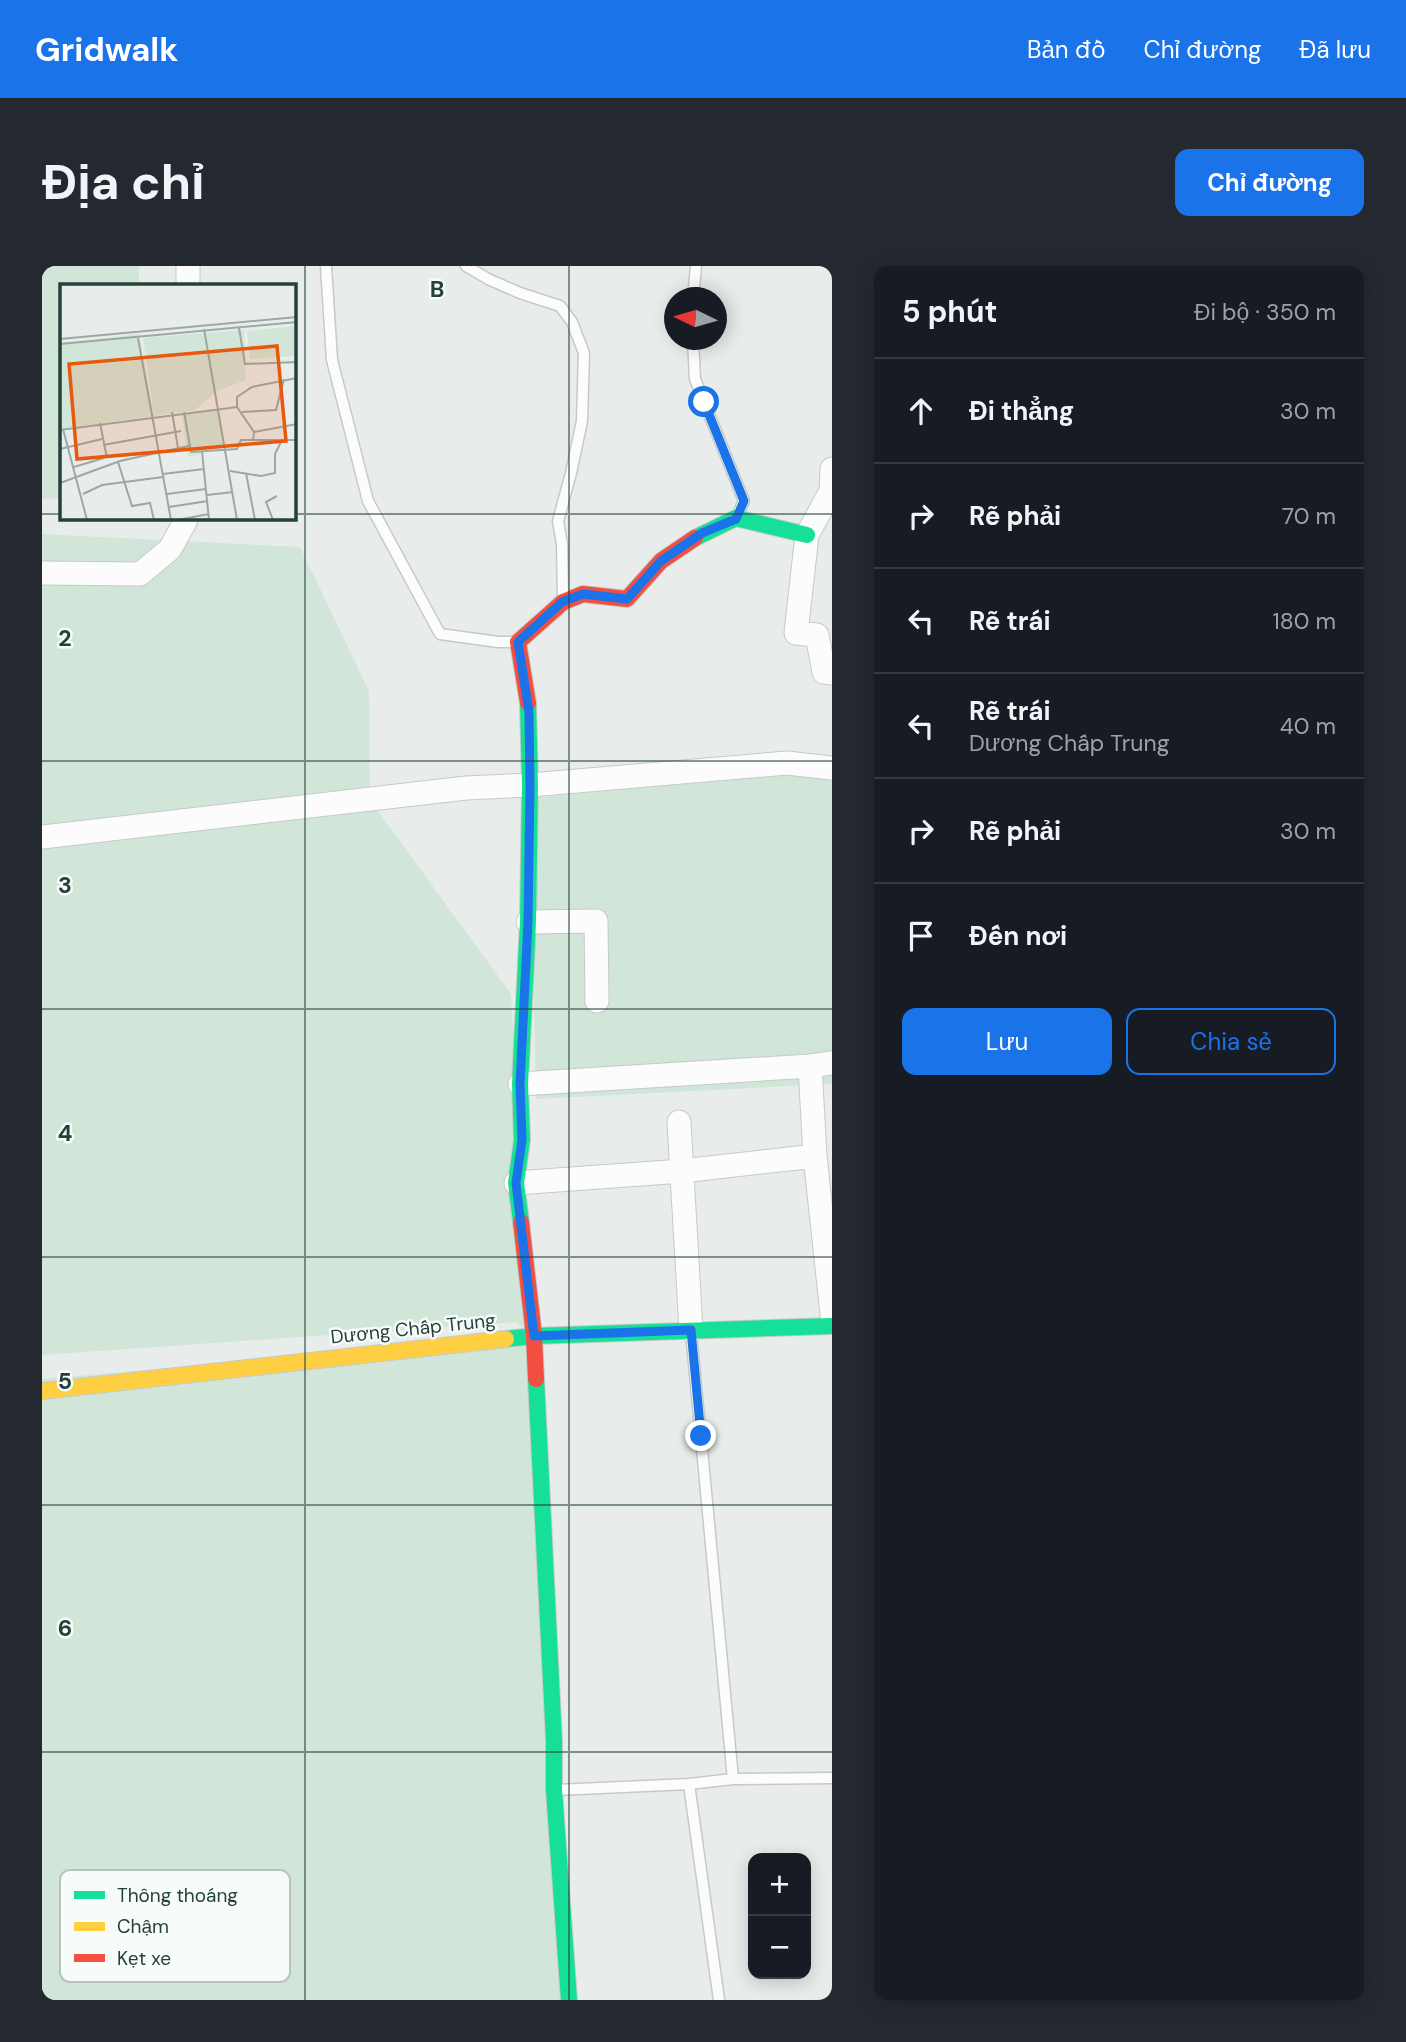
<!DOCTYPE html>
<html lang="vi">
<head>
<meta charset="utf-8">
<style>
  :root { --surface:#171b24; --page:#242831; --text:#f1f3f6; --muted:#9ea1a6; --line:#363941; --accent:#1a73e8 }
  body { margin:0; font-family:"DM Sans",sans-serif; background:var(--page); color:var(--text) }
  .controls { position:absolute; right:21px; bottom:21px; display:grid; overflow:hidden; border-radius:14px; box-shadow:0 4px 18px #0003 }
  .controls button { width:63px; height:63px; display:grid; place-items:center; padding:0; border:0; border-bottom:2px solid var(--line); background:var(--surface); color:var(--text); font:35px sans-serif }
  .compass { position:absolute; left:622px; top:21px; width:63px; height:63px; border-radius:50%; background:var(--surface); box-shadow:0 4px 18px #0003; rotate:275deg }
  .stop { position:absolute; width:21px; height:21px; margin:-16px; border:5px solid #1a73e8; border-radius:50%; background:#fff }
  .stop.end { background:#1a73e8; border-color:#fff; box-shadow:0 2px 7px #0008 }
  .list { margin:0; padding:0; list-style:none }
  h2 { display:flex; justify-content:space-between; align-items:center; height:91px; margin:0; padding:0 28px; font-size:30px }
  h2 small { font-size:23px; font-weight:400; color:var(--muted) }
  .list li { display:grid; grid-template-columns:46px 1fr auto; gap:21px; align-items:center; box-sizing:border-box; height:105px; padding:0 28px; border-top:2px solid var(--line) }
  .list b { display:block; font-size:26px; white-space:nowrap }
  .list p { margin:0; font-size:23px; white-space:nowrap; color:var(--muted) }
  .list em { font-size:23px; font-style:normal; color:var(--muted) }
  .actions { display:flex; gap:14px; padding:21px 28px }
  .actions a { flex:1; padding:16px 0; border:2px solid var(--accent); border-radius:14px; text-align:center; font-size:24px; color:var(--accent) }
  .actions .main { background:var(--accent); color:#fff }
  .icon { flex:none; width:38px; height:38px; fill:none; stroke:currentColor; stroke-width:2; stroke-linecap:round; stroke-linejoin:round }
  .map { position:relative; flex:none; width:790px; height:1734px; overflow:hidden; border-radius:14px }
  header { display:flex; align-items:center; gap:42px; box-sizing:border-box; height:98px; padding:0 35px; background:var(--accent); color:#fff }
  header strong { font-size:33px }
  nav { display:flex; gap:38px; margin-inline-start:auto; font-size:24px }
  .intro { display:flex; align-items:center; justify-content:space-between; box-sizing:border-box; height:168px; padding:0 42px }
  h1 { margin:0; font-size:49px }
  .button { padding:18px 32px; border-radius:14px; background:var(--accent); color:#fff; font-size:24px; font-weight:700 }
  main { display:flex; gap:42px; padding:0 42px }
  aside { flex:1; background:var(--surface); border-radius:14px; box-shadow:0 4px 18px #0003 }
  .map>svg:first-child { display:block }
  .green { fill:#d1e6d8 }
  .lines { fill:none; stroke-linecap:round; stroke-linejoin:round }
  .lane-casing { stroke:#c5cac8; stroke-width:13 }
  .street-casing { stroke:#c5cac8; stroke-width:25 }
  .fast-casing { stroke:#c3cbc8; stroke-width:18 }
  .slow-casing { stroke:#c3cbc8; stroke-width:18 }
  .jam-casing { stroke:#c3cbc8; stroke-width:18 }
  .lane { stroke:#fcfcfc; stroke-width:10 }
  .street { stroke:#fcfcfc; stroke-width:23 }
  .fast { stroke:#16e098; stroke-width:16 }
  .slow { stroke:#ffcf43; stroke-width:16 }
  .jam { stroke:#f24e42; stroke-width:16 }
  .route { stroke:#1a73e8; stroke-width:9 }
  .grid { fill:none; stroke:#24423a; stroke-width:2; stroke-opacity:0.55 }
  .labels { text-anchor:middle; stroke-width:5; stroke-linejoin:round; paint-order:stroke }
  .street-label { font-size:19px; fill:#24423a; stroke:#f7fbf9 }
  .inset-road { fill:none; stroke:#9aa9a4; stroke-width:2 }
  .view { fill:#e8590c; fill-opacity:0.15; stroke:#e8590c; stroke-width:3.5 }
  .inset-edge { fill:none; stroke:#24423a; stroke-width:3.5 }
  .key { fill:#f7fbf9; stroke:#b8c4c0; stroke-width:2 }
  .key-label { font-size:19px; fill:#24423a }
  .grid-label { font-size:23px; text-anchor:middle; font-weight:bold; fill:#24423a; stroke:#f7fbf9; stroke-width:5; stroke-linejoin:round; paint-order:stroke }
</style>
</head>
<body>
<header>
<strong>Gridwalk</strong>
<nav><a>Bản đồ</a><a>Chỉ đường</a><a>Đã lưu</a></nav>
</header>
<div class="intro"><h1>Địa chỉ</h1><a class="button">Chỉ đường</a></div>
<main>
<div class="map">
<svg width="790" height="1734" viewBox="0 0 790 1734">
  <rect width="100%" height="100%" fill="#e8edeb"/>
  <path class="green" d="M0,0H97V19H19V232L0,233Z
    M0,268L258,281L327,425L328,534L469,728L492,1070L524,1734H0V1113L491,1070L474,1056L0,1089Z
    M790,504V818L494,833L488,532Z"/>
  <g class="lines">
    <g class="lane-casing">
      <path id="lane" d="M284,0L290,94L326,235L398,368L456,376H473
        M424,0L446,13L478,27L518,40L530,56L542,87L540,155L529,207L516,255L520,278L521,333
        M651,32L654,0
        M651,74L653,113L702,235L695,250
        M649,1066L691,1513
        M647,1518L677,1734
        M514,1524L647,1518L691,1513L790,1512"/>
    </g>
    <g class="street-casing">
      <path id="street" d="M146,0V19
        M790,203L789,225L765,269L754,367L775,369L782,406L790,407
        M0,307L98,308L128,283L143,256L144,252
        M0,571L424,522L488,519L745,497L790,502
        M486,656L554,655L555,735
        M768,800L773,890L790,1048
        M478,818L768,800L790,797
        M637,856L649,1064
        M474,917L640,905L773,890"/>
    </g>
    <g class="fast-casing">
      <path id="fast" d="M653,272L694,252L765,269
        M479,956L474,917L480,874L478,818L486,656L488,519L486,437
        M464,1073L492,1070L790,1060
        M494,1113L512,1475V1524L527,1734"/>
    </g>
    <g class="slow-casing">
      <path id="slow" d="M0,1125L464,1073"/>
    </g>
    <g class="jam-casing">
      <path id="jam" d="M486,437L476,376L521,336L541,328L585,333L619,295L653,272
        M479,956L492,1070L494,1113"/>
    </g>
    <use href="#lane" class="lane"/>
    <use href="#street" class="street"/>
    <use href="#fast" class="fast"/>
    <use href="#slow" class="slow"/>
    <use href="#jam" class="jam"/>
  </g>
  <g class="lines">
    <path class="route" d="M659,1170L649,1064L492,1070L474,917L480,874L478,818L486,656L488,519L487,446L476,376L520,336L541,328L585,333L619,295L660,267L694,253L702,235L662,136"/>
  </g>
  <path class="grid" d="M263,0V1734M527,0V1734M0,248H19M252,248H790M0,495H790M0,743H790M0,991H790M0,1239H790M0,1486H790"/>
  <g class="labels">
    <g class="street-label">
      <text transform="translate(371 1062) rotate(-6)" y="7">Dương Chấp Trung</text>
    </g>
  </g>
  <g transform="translate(18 18)">
    <rect width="236" height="236" fill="#e8edeb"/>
    <path d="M236,42V72L190,75L187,47ZM184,46L186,96L157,107L135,126L0,145V59L79,50L94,131L83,54ZM158,126L165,163L128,173L122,130Z" fill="#d1e6d8"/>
    <path class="inset-road" d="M179,44L185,80L237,78M144,45L177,236M78,54L111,236M0,55L237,33M0,60L237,38M177,123V113L192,103L237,94M112,128L118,164M124,128L131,168L177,165L181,156H237M182,128L216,126L224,95M40,139L47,174M3,145L27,236M0,146L177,123L194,148L193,157M194,148L237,140M43,161L121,147M0,165L42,155M142,167L149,236M58,178L72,222L90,219L94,236M14,183L44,174M170,187L201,192L215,189V170L221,158M186,189L195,236M103,190L144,185M0,199L60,177L129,162M23,210L42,201L103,193M107,210L146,205M147,211L173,208M109,223L148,217M117,236L149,230M213,236L206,218L217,212"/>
    <path class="view" d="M217,62L226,157L17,175L9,80Z"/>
    <rect width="236" height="236" class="inset-edge"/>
  </g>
  <rect x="18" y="1604" width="230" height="112" rx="10" class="key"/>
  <rect x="32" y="1625" width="31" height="8" fill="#16e098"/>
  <rect x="32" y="1656" width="31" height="9" fill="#ffcf43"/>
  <rect x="32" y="1688" width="31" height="8" fill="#f24e42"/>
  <g class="key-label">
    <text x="75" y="1636">Thông thoáng</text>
    <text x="75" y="1667">Chậm</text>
    <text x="75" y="1699">Kẹt xe</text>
  </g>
  <g class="grid-label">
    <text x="395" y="31">B</text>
    <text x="23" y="380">2</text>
    <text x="23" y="627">3</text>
    <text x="23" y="875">4</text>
    <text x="23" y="1123">5</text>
    <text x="23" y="1370">6</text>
  </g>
</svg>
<div class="controls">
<button>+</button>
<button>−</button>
</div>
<svg class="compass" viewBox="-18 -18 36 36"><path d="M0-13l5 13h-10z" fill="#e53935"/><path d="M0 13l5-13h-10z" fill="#9ea1a6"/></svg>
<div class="stop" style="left:662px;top:136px"></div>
<div class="stop end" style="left:659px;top:1170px"></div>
</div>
<aside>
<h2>5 phút<small>Đi bộ · 350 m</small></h2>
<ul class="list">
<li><svg class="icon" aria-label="ahead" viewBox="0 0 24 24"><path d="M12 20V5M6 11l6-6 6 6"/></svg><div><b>Đi thẳng</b></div><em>30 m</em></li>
<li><svg class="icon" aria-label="right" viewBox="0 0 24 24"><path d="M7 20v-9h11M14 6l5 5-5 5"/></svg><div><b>Rẽ phải</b></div><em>70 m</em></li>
<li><svg class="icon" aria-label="left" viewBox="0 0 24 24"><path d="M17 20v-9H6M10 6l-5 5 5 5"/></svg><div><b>Rẽ trái</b></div><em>180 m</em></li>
<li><svg class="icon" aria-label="left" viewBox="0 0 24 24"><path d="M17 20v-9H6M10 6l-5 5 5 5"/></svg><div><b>Rẽ trái</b><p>Dương Chấp Trung</p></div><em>40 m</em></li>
<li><svg class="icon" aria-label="right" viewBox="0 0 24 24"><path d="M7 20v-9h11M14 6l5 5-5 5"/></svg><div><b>Rẽ phải</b></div><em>30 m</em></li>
<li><svg class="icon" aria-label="arrive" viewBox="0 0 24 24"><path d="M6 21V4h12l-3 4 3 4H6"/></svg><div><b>Đến nơi</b></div></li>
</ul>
<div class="actions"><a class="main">Lưu</a><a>Chia sẻ</a></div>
</aside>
</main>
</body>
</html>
